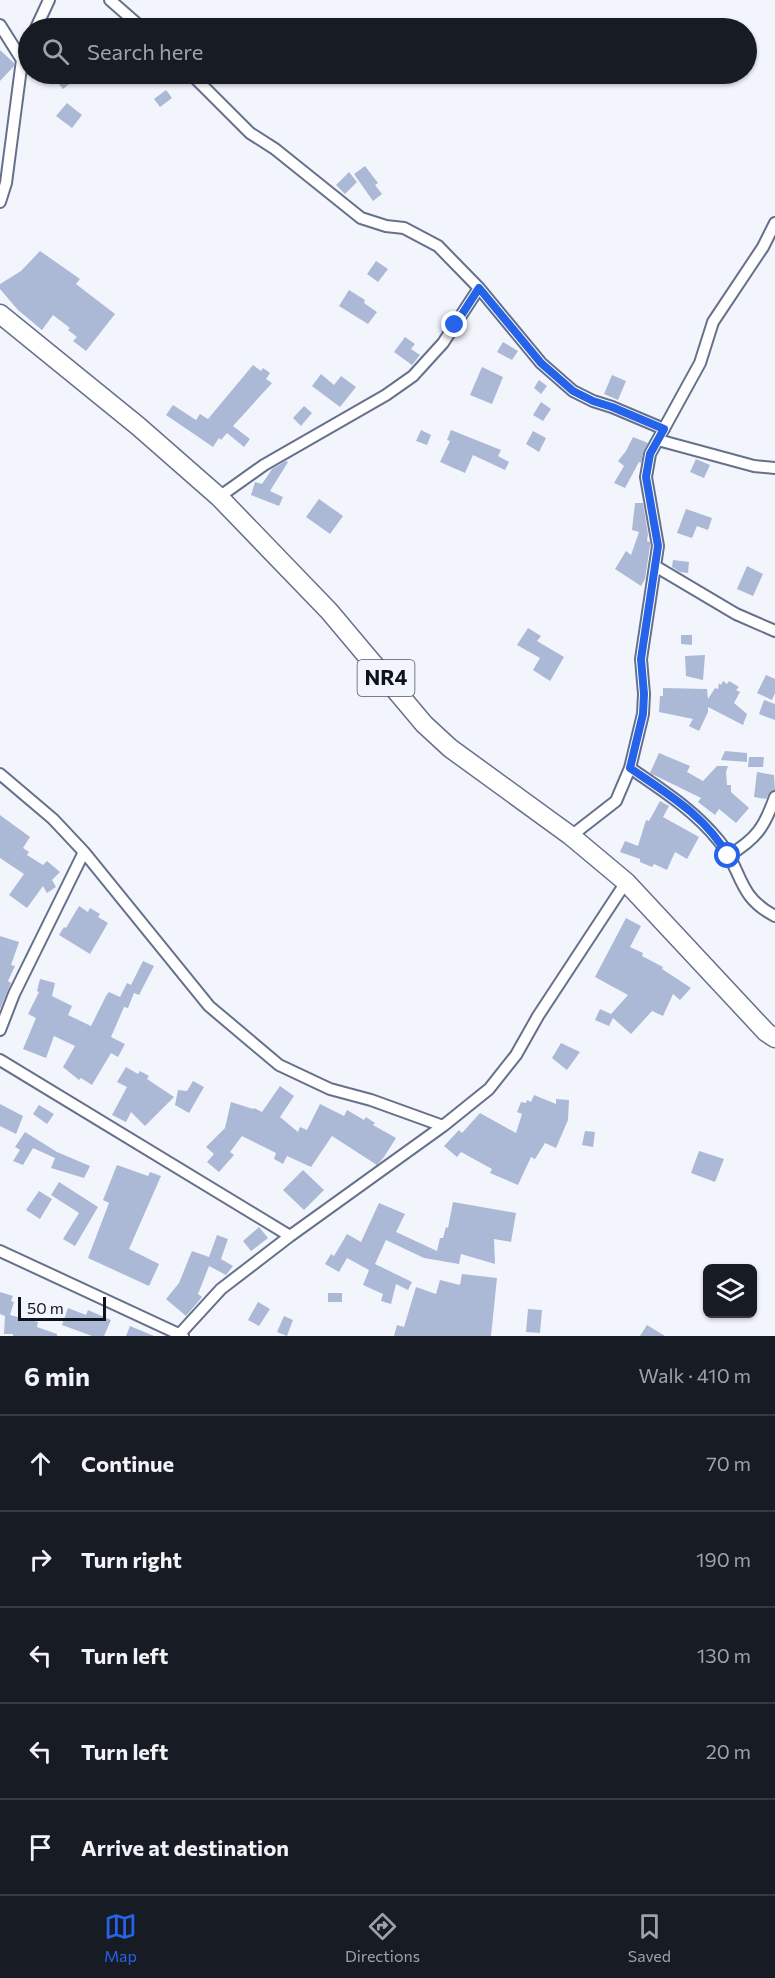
<!DOCTYPE html>
<html lang="en">
<head>
<meta charset="utf-8">
<style>
  :root { --surface:#171b24; --page:#242831; --text:#f1f3f6; --muted:#9ea1a6; --line:#363941; --accent:#2563eb }
  body { margin:0; font-family:Commissioner,sans-serif; background:var(--page); color:var(--text) }
  .controls { position:absolute; right:18px; bottom:18px; display:grid; overflow:hidden; border-radius:9px; box-shadow:0 2px 4px #0004 }
  .controls button { width:54px; height:54px; display:grid; place-items:center; padding:0; border:0; border-bottom:2px solid var(--line); background:var(--surface); color:var(--text); font:30px sans-serif }
  .scale { position:absolute; left:18px; bottom:15px; width:88px; box-sizing:border-box; padding-left:6px; border:3px solid #0e131d; border-top:0; font-size:16px; line-height:21px; white-space:nowrap; color:#0e131d; -webkit-text-stroke:4px #f2f5fc; paint-order:stroke }
  .stop { position:absolute; width:18px; height:18px; margin:-14px; border:4px solid #2563eb; border-radius:50%; background:#fff }
  .stop.end { background:#2563eb; border-color:#fff; box-shadow:0 2px 6px #0008 }
  .list { margin:0; padding:0; list-style:none }
  h2 { display:flex; justify-content:space-between; align-items:center; height:78px; margin:0; padding:0 24px; font-size:26px }
  h2 small { font-size:20px; font-weight:400; color:var(--muted) }
  .list li { display:grid; grid-template-columns:39px 1fr auto; gap:18px; align-items:center; box-sizing:border-box; height:96px; padding:0 24px; border-top:2px solid var(--line) }
  .list b { display:block; font-size:22px; white-space:nowrap }
  .list em { font-size:20px; font-style:normal; color:var(--muted) }
  .icon { flex:none; width:33px; height:33px; fill:none; stroke:currentColor; stroke-width:2; stroke-linecap:round; stroke-linejoin:round }
  .map { position:relative; flex:none; width:775px; height:1336px; overflow:hidden }
  .search { position:absolute; background:var(--surface); box-shadow:0 2px 4px #0004; left:18px; right:18px; top:18px; height:66px; display:flex; align-items:center; gap:15px; box-sizing:border-box; padding:0 21px; border-radius:33px; color:var(--muted); font-size:22px }
  .sheet { height:558px; background:var(--surface) }
  nav { display:flex; justify-content:space-around; align-items:center; box-sizing:border-box; height:84px; border-top:2px solid var(--line); background:var(--surface); font-size:16px; color:var(--muted) }
  nav a { display:grid; justify-items:center; gap:3px }
  nav .on { color:var(--accent) }
  .map>svg:first-child { display:block }
  .building { fill:#abb9d6 }
  .lines { fill:none; stroke-linecap:round; stroke-linejoin:round }
  .minor-casing { stroke:#65718c; stroke-width:14 }
  .trunk-casing { stroke:#65718c; stroke-width:21 }
  .minor { stroke:#fff; stroke-width:10 }
  .trunk { stroke:#fff; stroke-width:18 }
  .route { stroke:#2563eb; stroke-width:8 }
  .labels { text-anchor:middle; stroke-width:4.5; stroke-linejoin:round; paint-order:stroke }
  .shield { fill:#f2f5fc; stroke:#525760; stroke-width:1.5 }
  .shield-label { font-size:21px; font-weight:bold; fill:#0e131d }
</style>
</head>
<body>
<div class="map">
<svg width="775" height="1336" viewBox="0 0 775 1336">
  <rect width="100%" height="100%" fill="#f2f5fc"/>
  <path class="building" d="M0,50L14,63V66L0,81Z
    M51,74H82L63,89Z
    M166,90L172,98L160,107L154,99Z
    M67,103L82,115L72,128L56,116Z
    M365,166L378,183L375,185L382,194L373,201L354,174Z
    M349,172L357,182L345,194L336,185Z
    M40,251L80,279L76,284L115,314L86,351L73,341L77,337L68,330L70,328L53,315L42,330L18,310L0,289V284L21,271Z
    M376,261L388,269L378,282L367,274Z
    M349,290L365,300L364,303L377,312L368,324L339,306Z
    M405,337L415,344L411,349L420,355L412,365L394,352Z
    M503,342L518,351L512,360L497,352Z
    M253,365L261,371L263,368L270,373L266,379L272,383L233,426L250,439L244,447L227,433L221,440L219,438L213,447L166,415L173,405L196,420L200,414L208,419Z
    M482,367L503,377L492,404L470,395Z
    M321,374L334,385L341,376L356,387L340,407L312,386Z
    M612,375L626,381L618,400L604,394Z
    M539,380L547,386L541,394L534,388Z
    M541,402L551,409L543,421L533,415Z
    M304,406L312,413L301,426L293,418Z
    M421,430L431,435L427,445L416,441Z
    M451,430L501,450L498,456L509,462L505,470L473,455L465,473L440,462L450,441L447,440Z
    M533,431L546,438L539,452L526,444Z
    M633,437L648,443L643,452L641,463L639,462L625,488L614,483L624,466L618,461L626,451Z
    M696,459L710,465L704,478L690,472Z
    M286,461L288,462L270,491L283,497L279,506L251,495L255,482L262,484L272,469Z
    M319,499L343,516L330,534L306,517Z
    M635,503H643L648,534L647,541L650,542V546L645,579L641,586L615,569L626,551L631,555L639,532L632,530Z
    M686,509L712,518L708,530L697,526L692,538L677,533Z
    M673,560L689,562L688,573L680,572L672,567Z
    M747,566L763,574L753,596L737,589Z
    M528,628L541,636L537,641L564,657L550,681L533,670L540,658L517,645Z
    M681,635H692V645L681,644Z
    M705,655L703,680L686,676L685,656Z
    M766,675L775,679V693L772,700L757,693Z
    M723,681L727,684L729,681L739,687L736,690L740,692L734,703L747,714L743,725L708,707V712L699,731L689,726L693,719L659,712L660,696H663V688L707,689L708,699L715,688L718,689L719,683L721,685Z
    M764,700L775,704V720L759,714Z
    M725,751L747,753V762L721,760Z
    M659,753L690,766L687,772L703,781L717,766H728L726,772L727,785H731V792L749,808L736,823L719,809L715,815L698,802L701,798L650,773Z
    M749,757H764L763,767H748Z
    M757,772L774,775L775,790L770,792L766,799L754,797Z
    M660,801L669,806L663,817L699,837L687,859L675,852L667,870L654,864L652,867L640,862V859L620,852L625,841L638,846L646,820L649,821Z
    M0,815L30,837L23,848L29,852L27,855L43,865L47,861L60,872L52,880L56,887L47,893L43,886L27,908L9,895L24,874L0,858Z
    M79,906L88,912L90,908L100,914L98,917L108,923L90,954L59,935L64,927L66,928Z
    M626,918L641,926L630,947L643,953L642,956L663,967L662,969L691,988L680,1000L673,994L663,1016L652,1011L631,1034L613,1018L609,1026L595,1020L600,1009L611,1014L628,995L595,977Z
    M0,936L19,942L11,965L15,966L8,981L11,983L0,1009Z
    M143,961L154,966L139,995L134,993L128,1008L124,1007L111,1037L125,1044L118,1057L111,1053L92,1085L81,1078L79,1080L63,1067L75,1046L54,1036L46,1058L23,1049L36,1018L28,1014L39,992L37,991L40,979L55,983L52,996L72,1006L68,1015L91,1026L106,996L109,992L120,997L127,983L131,985Z
    M561,1043L580,1052L567,1070L552,1058Z
    M126,1067L138,1074L140,1071L149,1076L147,1079L174,1097L145,1126L131,1112L126,1122L112,1115L127,1087L117,1082Z
    M193,1081L204,1087L189,1113L175,1105L178,1090L187,1091Z
    M280,1086L294,1096L280,1117L298,1132L300,1127L307,1130L320,1104L344,1116L347,1110L364,1120L366,1117L375,1123L373,1125L396,1138L384,1157L377,1165L332,1136L311,1167L287,1156L283,1164L274,1159L276,1153L242,1136L230,1152L234,1155L219,1172L207,1162L214,1154L206,1147L225,1128L231,1102L253,1109L254,1108L262,1112Z
    M534,1095L556,1104V1099L569,1100L568,1120L556,1148L545,1143L535,1159L531,1157L518,1185L490,1173L492,1169L461,1152L457,1157L444,1146L459,1130L462,1133L480,1113L516,1133L522,1114L517,1112L521,1102L526,1103L527,1100L531,1102Z
    M0,1104L23,1116L16,1134L0,1126Z
    M39,1105L54,1114L47,1124L33,1114Z
    M585,1131L595,1132L593,1147L582,1145Z
    M25,1132L57,1152L90,1166L84,1178L51,1168L55,1158L33,1148L23,1165L13,1161L20,1150L15,1147Z
    M699,1151L724,1159L715,1182L691,1173Z
    M117,1165L148,1176L150,1172L161,1176L129,1249L159,1264L149,1286L88,1258L109,1203L103,1200Z
    M303,1170L324,1190L304,1210L283,1190Z
    M59,1182L98,1207L75,1246L63,1239L79,1213L51,1195Z
    M39,1191L52,1199L40,1219L26,1210Z
    M453,1202L516,1213L511,1242L494,1239L495,1264L461,1254L459,1264L424,1258L386,1240L375,1264L412,1282L408,1290L396,1284L391,1304L381,1301L383,1294L363,1285L369,1270L347,1258L339,1272L325,1264L331,1254L334,1256L347,1234L361,1242L379,1203L405,1214L396,1232L437,1251L440,1238H443L446,1227L448,1228Z
    M259,1227L268,1238L251,1251L243,1241Z
    M217,1235L228,1239L221,1259L233,1266L226,1275L209,1266L198,1294L202,1297L186,1316L166,1299L179,1283L192,1251L209,1257Z
    M462,1274L497,1278L491,1336H394L397,1325L404,1327L416,1287L436,1294L440,1280L460,1285Z
    M0,1292L13,1296L11,1301L14,1302L10,1315L38,1322L37,1327L57,1334V1336H13V1334H4L5,1316L0,1314Z
    M328,1293H342V1302H328Z
    M258,1302L270,1309L259,1326L248,1320Z
    M68,1308L86,1315L88,1310L111,1320L104,1336H92L62,1325Z
    M528,1309L542,1310L540,1333L526,1332Z
    M284,1316L293,1320L287,1336L277,1332Z
    M647,1325L665,1336H640Z
    M130,1326L154,1336H126Z"/>
  <g class="lines">
    <g class="minor-casing">
      <path id="minor" d="M110,0L142,28
        M0,25L22,60
        M36,28L49,0
        M191,74L250,133L275,149L361,218L386,226L404,228L438,246L479,288L541,363L573,391L593,401L612,407L664,429
        M0,202L6,183L22,60L28,46
        M658,440L754,466L775,468
        M219,497L264,465L386,395L413,376L443,343L479,288
        M655,566L736,614L775,631
        M630,768C662,790 694,810 719,841C743,870 736,896 775,916
        M0,774L53,819L84,852L209,1006L279,1065L330,1089L371,1100L443,1126
        M571,836L616,801L630,768L643,714L644,694L641,659L658,546L646,477L650,454L700,363L713,322L763,247L775,223
        M728,856C756,839 764,828 775,797
        M0,1030L14,994L84,852
        M0,1060L290,1236
        M0,1251L183,1336
        M178,1336L221,1289L290,1236L443,1126L489,1089L516,1055L538,1016L626,882"/>
    </g>
    <g class="trunk-casing">
      <path id="trunk" d="M0,314L138,426L219,497L329,611L424,724L450,748L571,836L626,882L766,1032L775,1038"/>
    </g>
    <use href="#minor" class="minor"/>
    <use href="#trunk" class="trunk"/>
  </g>
  <g class="lines">
    <path class="route" d="M455,325L479,288L541,363L573,391L593,401L612,407L664,429L650,454L646,477L658,546L641,659L644,694L643,714L630,768C666,793 706,816 728,856"/>
  </g>
  <g class="labels">
    <rect class="shield" x="357.5" y="660" width="57" height="36" rx="4.5"/>
    <g class="shield-label">
      <text x="386" y="685">NR4</text>
    </g>
  </g>
</svg>
<div class="controls">
<button><svg class="icon" aria-label="layers" viewBox="0 0 24 24"><path d="M12 4l9 5-9 5-9-5zM3 14l9 5 9-5"/></svg></button>
</div>
<div class="scale">50 m</div>
<div class="stop" style="left:728px;top:856px"></div>
<div class="stop end" style="left:455px;top:325px"></div>
<div class="search"><svg class="icon" aria-label="search" viewBox="0 0 24 24"><circle cx="10" cy="10" r="6"/><path d="M15 15l6 6"/></svg>Search here</div>
</div>
<section class="sheet">
<h2>6 min<small>Walk · 410 m</small></h2>
<ul class="list">
<li><svg class="icon" aria-label="ahead" viewBox="0 0 24 24"><path d="M12 20V5M6 11l6-6 6 6"/></svg><div><b>Continue</b></div><em>70 m</em></li>
<li><svg class="icon" aria-label="right" viewBox="0 0 24 24"><path d="M7 20v-9h11M14 6l5 5-5 5"/></svg><div><b>Turn right</b></div><em>190 m</em></li>
<li><svg class="icon" aria-label="left" viewBox="0 0 24 24"><path d="M17 20v-9H6M10 6l-5 5 5 5"/></svg><div><b>Turn left</b></div><em>130 m</em></li>
<li><svg class="icon" aria-label="left" viewBox="0 0 24 24"><path d="M17 20v-9H6M10 6l-5 5 5 5"/></svg><div><b>Turn left</b></div><em>20 m</em></li>
<li><svg class="icon" aria-label="arrive" viewBox="0 0 24 24"><path d="M6 21V4h12l-3 4 3 4H6"/></svg><div><b>Arrive at destination</b></div></li>
</ul>
</section>
<nav>
<a class="on"><svg class="icon" aria-label="map" viewBox="0 0 24 24"><path d="M3 6l6-2 6 2 6-2v14l-6 2-6-2-6 2zM9 4v14M15 6v14"/></svg>Map</a>
<a><svg class="icon" aria-label="directions" viewBox="0 0 24 24"><path d="M12 3l9 9-9 9-9-9zM9 14v-3h6M13 9l2 2-2 2"/></svg>Directions</a>
<a><svg class="icon" aria-label="saved" viewBox="0 0 24 24"><path d="M7 4h10v16l-5-4-5 4z"/></svg>Saved</a>
</nav>
</body>
</html>
